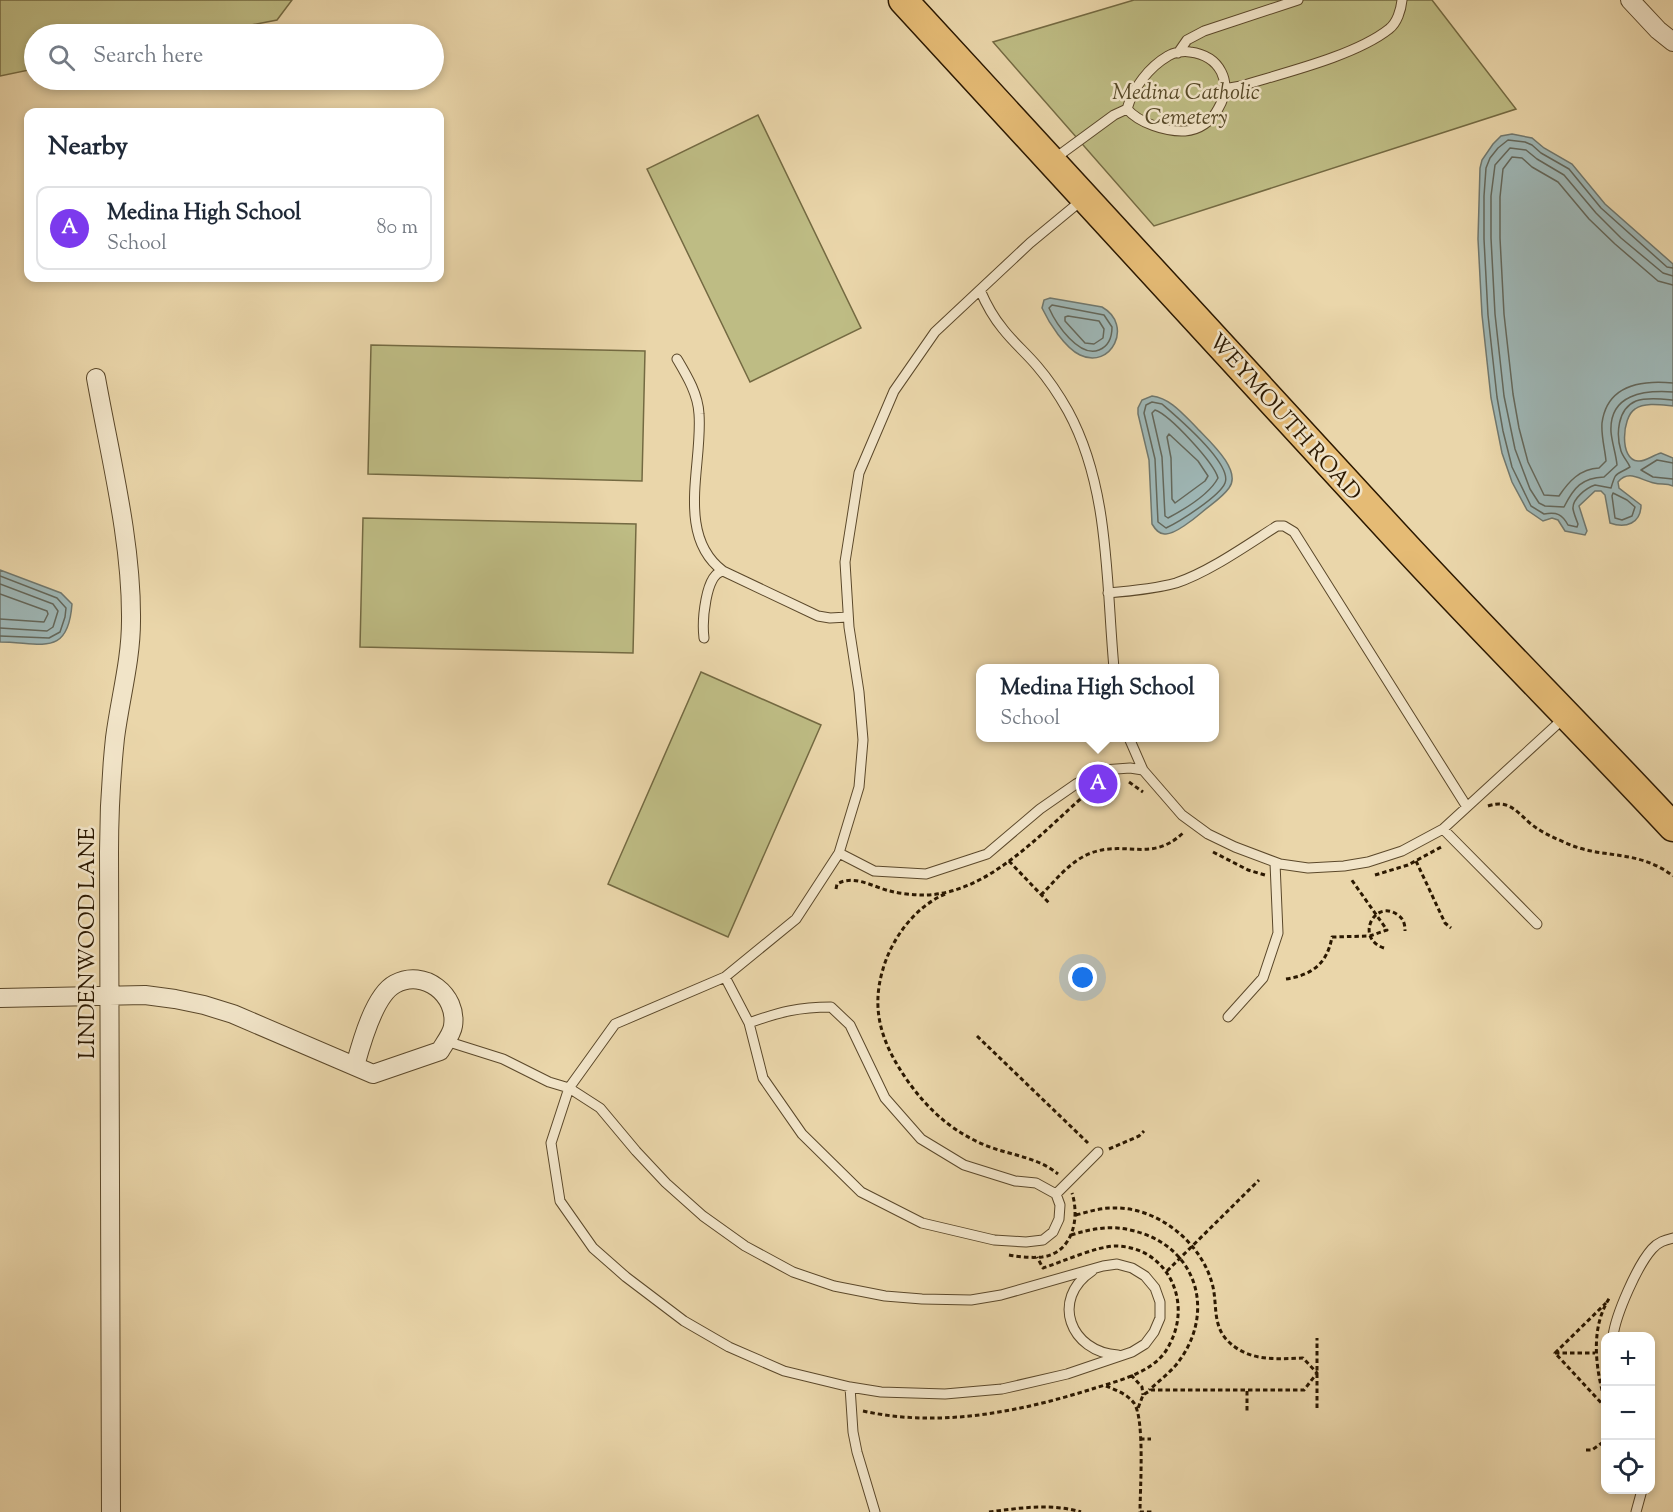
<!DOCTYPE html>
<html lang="en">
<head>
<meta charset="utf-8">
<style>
  :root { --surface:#fff; --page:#f6f6f7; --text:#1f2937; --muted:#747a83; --line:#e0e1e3; --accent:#7c3aed }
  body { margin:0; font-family:"Sorts Mill Goudy",serif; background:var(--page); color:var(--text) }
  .controls { position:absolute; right:18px; bottom:18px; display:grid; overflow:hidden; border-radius:12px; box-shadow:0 3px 9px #0003 }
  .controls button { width:54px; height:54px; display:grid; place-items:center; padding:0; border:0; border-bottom:2px solid var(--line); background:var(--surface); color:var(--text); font:30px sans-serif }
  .you { position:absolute; left:1083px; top:978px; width:21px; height:21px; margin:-15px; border:4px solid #fff; border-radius:50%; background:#1a73e8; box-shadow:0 0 0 9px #1a73e833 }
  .badge { display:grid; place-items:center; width:39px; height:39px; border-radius:50%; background:var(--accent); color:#fff; font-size:20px; font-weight:700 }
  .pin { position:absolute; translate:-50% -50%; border:3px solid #fff; box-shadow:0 2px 6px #0006 }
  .popup { position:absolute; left:976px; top:664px; width:243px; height:78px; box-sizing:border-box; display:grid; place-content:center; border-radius:12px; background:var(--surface); filter:drop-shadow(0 2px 4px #0005); font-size:20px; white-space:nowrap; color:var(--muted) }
  .popup b { font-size:22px; color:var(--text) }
  .popup::after { content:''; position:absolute; left:50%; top:100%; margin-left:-12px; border:12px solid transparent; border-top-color:var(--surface) }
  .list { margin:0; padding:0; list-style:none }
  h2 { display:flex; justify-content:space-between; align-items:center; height:78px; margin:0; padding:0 24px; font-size:26px }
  h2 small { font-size:20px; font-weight:400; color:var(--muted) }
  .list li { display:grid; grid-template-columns:39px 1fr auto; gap:18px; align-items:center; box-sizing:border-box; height:84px; margin:0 12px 12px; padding:0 12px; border:2px solid var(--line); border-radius:12px }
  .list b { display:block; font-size:22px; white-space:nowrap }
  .list p { margin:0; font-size:20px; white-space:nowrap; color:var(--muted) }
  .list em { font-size:20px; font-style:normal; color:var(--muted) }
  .icon { flex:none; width:33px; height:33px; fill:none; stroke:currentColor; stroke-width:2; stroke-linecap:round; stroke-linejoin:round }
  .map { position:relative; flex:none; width:1673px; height:1512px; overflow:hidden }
  .search { position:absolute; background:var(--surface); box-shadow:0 3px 9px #0003; left:24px; top:24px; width:420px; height:66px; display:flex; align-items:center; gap:15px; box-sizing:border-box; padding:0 21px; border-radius:33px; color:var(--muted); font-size:22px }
  .panel { position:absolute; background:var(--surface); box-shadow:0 3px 9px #0003; left:24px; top:108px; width:420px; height:174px; border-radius:12px }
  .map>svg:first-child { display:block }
  .green { fill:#bebc84; stroke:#746a42; stroke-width:1.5 }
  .water { fill:#9eb6b5; stroke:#70776d; stroke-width:1.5 }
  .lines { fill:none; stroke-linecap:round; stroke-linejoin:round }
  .shore { stroke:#64675a; stroke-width:1.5 }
  .lane-casing { stroke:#5b482a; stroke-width:11 }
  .street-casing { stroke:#5b482a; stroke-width:20 }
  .primary-casing { stroke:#2b1800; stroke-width:31 }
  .path { stroke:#2b1800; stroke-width:3; stroke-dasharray:4.5 3; stroke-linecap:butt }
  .lane { stroke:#f1e4c8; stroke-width:9 }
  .street { stroke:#f1e4c8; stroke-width:18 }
  .primary { stroke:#e5bb75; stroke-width:28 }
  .labels { text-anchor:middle; stroke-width:5; stroke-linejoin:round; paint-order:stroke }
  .park-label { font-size:22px; font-style:italic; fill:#574928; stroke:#f1e4c8 }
  .street-label { font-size:22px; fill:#2b1800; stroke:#f1e4c8 }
</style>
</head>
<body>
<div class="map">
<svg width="1673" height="1512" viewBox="0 0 1673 1512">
  <rect width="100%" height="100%" fill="#ead6aa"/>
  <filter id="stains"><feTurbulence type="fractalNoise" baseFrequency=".00333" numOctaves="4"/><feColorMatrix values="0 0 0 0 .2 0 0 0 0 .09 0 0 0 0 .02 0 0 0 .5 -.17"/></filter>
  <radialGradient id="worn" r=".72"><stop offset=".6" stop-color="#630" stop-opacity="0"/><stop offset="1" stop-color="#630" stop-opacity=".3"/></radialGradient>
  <path class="green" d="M0,0H292L277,20L204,34H34V69L0,76Z
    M1134,0H1432L1516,109L1154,226L993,42Z
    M758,115L861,328L750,382L647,169Z
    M371,345L645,351L642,481L368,474Z
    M363,518L636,524L633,653L360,647Z
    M701,672L821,725L728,937L608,884Z"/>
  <path class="water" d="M1512,134L1532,138L1544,148L1572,164L1605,204L1673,264V406C1662,405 1645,402 1635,409C1622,417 1619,460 1638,461C1645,462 1653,455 1661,453L1673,458V486C1666,483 1661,485 1654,483C1640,480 1629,469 1618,482L1619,488L1641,505C1641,523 1626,529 1610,523L1605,495L1601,491H1595L1579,506L1587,531L1585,535L1565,531L1558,520L1552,518L1543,521L1527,510L1512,482L1502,453L1491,398L1482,315L1478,239L1480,168L1482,160L1493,144L1501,136Z
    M1050,298L1102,307C1134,325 1111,370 1080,355C1065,348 1049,323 1042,308L1044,300Z
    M1152,396C1170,398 1183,414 1196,427C1207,439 1243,470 1229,488C1222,498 1210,505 1201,513C1194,519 1175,534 1166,534C1159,535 1155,529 1152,524L1149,460L1138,414V408L1142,400Z
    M0,570L61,593L72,604C68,658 41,642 0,642Z"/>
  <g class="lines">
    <path class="shore" d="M1673,268L1667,267L1601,208L1569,169L1541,153L1532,145L1525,142L1508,140L1498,148L1490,158L1486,168L1484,196V239L1488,315L1497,397L1503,431L1512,467L1531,506L1544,514C1557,512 1562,514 1568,525L1577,527L1578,524C1576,519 1574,514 1573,509C1572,499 1586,488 1595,485L1611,488C1616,471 1615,476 1630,467C1628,462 1623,457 1621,451C1616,435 1617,409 1636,401C1647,397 1662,399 1673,400
      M1673,276L1663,273L1621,238L1596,213L1564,175L1537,159L1526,150L1510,148L1495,165L1491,196V238L1495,314L1504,396L1515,449L1530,489L1539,503L1545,506L1564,507C1574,487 1582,478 1604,477L1617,465C1616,454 1612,443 1611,432C1609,394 1644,390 1673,392
      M1673,285L1658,281L1615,244L1589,219L1558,182L1532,167L1522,158L1512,157L1503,169L1500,197V238L1504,314L1513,394L1519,428L1528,462L1544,495L1559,496C1569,481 1580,469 1599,468L1606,461C1605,449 1601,436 1602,423C1607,385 1642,380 1673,383
      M1052,305L1104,315L1112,327C1112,337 1109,346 1099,350C1079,358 1056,324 1049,308Z
      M1068,316L1099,321L1104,329L1103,338L1094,344L1085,343L1065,321V317Z
      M1152,402L1162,404C1176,416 1233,464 1225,483C1220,496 1179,522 1166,528L1158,522L1155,459L1144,413L1146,405Z
      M1155,410C1170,415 1214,463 1218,478C1209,495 1185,509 1168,518L1165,516L1162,457L1152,413Z
      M1169,434L1198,461L1208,476L1205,481L1175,503L1172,499L1171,458L1167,437Z
      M1673,463L1657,460L1641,470L1653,477L1673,479
      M1613,493L1627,500L1635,507L1632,516L1622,520L1615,518L1612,496Z
      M0,576L57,598L66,608L65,617L60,632L49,638L0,636
      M0,584L53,604L58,611L53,627L47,631L0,628
      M0,594L47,611L48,614L44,622L0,619"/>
    <g class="lane-casing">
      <path id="lane" d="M1178,53L1187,40L1204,31L1298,0
        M1224,89L1241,86C1283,73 1355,56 1389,29C1397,23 1401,10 1402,0
        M1054,159L1114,115L1127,109C1133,88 1149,67 1168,56C1174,52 1184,51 1190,52C1220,56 1234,82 1218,109C1212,121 1199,130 1185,131C1166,132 1139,123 1127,109
        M980,290C986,304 993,317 1003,329C1013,342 1026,353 1037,366C1049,380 1059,395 1068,411C1110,488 1106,583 1114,668
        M677,359C687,376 698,394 699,414C703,464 675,535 723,571L818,616L830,618L848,617
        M1108,593C1131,591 1154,589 1176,583C1209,572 1247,545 1277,526H1284L1294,532L1467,807
        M704,638C702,622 705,574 723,571
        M1143,770L1182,815L1208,834L1235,847L1280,864L1308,868L1344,866L1368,862L1402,851L1443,829L1564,718
        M1443,829L1537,924
        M839,853L874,871L926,874L987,854L1040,809L1076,784L1103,770L1130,768L1143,770L1129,738
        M725,977L749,1023L763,1078L802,1134L861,1192L922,1223L994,1240L1026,1242L1043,1240L1053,1232L1059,1219L1060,1205L1056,1194L1036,1183L1015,1181L964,1165L921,1139L885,1098L850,1025L831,1007C799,1007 779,1012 749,1023
        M1228,1017L1263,978L1278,933L1275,863
        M446,1041L503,1059L549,1082L569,1088L600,1108L636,1151L666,1183L703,1216L745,1246L793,1272L834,1286L885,1296L922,1299L971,1300L1001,1295L1103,1266L1117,1264L1132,1268L1145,1276L1155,1288L1160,1302V1318L1154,1332L1145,1344L1132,1352L1067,1374L1002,1389L945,1394L881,1392L850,1387L784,1371L729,1347L684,1321L626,1277L593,1248L560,1201L551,1143L569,1088L615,1024L725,977L796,919L839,853L859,787L863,740L859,692L849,627L845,562L859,473L894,391L935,332L1030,243L1082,200
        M1056,1194L1098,1152
        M1092,1271C1050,1299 1070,1352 1118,1355
        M1613,1336C1616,1314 1637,1266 1652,1249C1658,1242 1665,1240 1673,1238
        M850,1387L853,1432L857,1452L875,1512
        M1636,1512L1642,1490"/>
    </g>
    <g class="street-casing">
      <path id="street" d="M1630,0L1658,30L1673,42
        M96,378C110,456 132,542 131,621C131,660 120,699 115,738C111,776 109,814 109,852L111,1512
        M0,998L145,995L175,999L204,1005L233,1014L373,1074L440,1051C444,1044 452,1034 453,1026C458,995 424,968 395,984C374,995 361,1044 355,1066"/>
    </g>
    <g class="primary-casing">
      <path id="primary" d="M903,0C1068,177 1230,358 1395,535C1486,634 1581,728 1673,827"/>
    </g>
    <path class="path" d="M1129,782L1143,792
      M1488,806C1509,799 1517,812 1531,824C1541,832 1552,837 1564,842C1600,860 1637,848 1673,876
      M1213,852L1248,870L1265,875
      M1009,861L1050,904
      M1416,861L1445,923L1451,928
      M1375,875L1408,865L1443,846
      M836,889L837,884C854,874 873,887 890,891C901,894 914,895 926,895C989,893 1041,833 1085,795
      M945,894C915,907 892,938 883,969C870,1012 883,1045 907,1080C926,1107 948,1128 978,1142C1004,1155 1035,1155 1058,1174
      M1041,895C1056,880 1070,861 1091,853C1126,840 1151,863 1183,833
      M1384,948C1354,938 1375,898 1398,915C1404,919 1405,925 1405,931
      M1286,979C1312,975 1327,964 1332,937L1370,936L1387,930L1351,879
      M977,1036L1088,1143
      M1109,1149L1139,1136L1144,1131
      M1076,1215C1088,1212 1099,1208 1112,1208C1157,1206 1203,1243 1213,1287C1217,1305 1213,1324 1226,1339C1247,1362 1275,1359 1303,1358L1317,1373L1304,1390H1151L1143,1395L1137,1411
      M1071,1235C1091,1229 1110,1225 1130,1230C1197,1244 1218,1313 1176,1365C1168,1374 1158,1382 1149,1390
      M1009,1255C1020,1257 1032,1258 1042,1257C1073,1253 1080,1218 1072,1193
      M1167,1271L1259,1180
      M1555,1353H1595
      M1131,1375L1142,1387L1143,1395
      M1106,1386C1116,1390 1127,1394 1134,1403C1145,1419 1140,1490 1140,1512H1152
      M1247,1391V1413
      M1606,1405C1596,1371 1589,1329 1610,1297
      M1317,1408V1338
      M1606,1408L1555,1353L1606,1303
      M863,1411C939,1428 1019,1412 1092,1389C1114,1382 1144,1375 1161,1357C1166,1352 1170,1344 1173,1337C1190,1295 1164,1247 1116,1246C1097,1246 1062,1262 1043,1268L1037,1257
      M1140,1439H1151
      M1586,1450H1592L1606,1440
      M989,1512C1020,1508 1050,1503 1081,1512"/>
    <use href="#lane" class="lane"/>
    <use href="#street" class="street"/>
    <use href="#primary" class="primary"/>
  </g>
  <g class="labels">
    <g class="park-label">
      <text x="1186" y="99">Medina Catholic<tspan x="1186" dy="25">Cemetery</tspan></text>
    </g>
    <g class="street-label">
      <text transform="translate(1286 416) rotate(48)" y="8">WEYMOUTH ROAD</text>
      <text transform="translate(86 943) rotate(-90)" y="8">LINDENWOOD LANE</text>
    </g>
  </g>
  <rect width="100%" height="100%" filter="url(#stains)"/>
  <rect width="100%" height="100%" fill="url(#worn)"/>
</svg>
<div class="controls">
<button>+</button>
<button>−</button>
<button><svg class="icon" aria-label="locate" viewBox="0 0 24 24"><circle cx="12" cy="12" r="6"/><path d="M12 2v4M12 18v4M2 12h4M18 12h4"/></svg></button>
</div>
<div class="you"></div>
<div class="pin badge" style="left:1098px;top:784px">A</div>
<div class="popup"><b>Medina High School</b>School</div>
<div class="search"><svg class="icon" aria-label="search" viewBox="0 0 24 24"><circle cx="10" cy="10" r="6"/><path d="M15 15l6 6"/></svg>Search here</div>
<section class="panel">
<h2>Nearby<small></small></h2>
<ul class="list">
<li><span class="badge">A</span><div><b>Medina High School</b><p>School</p></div><em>80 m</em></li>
</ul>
</section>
</div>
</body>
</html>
